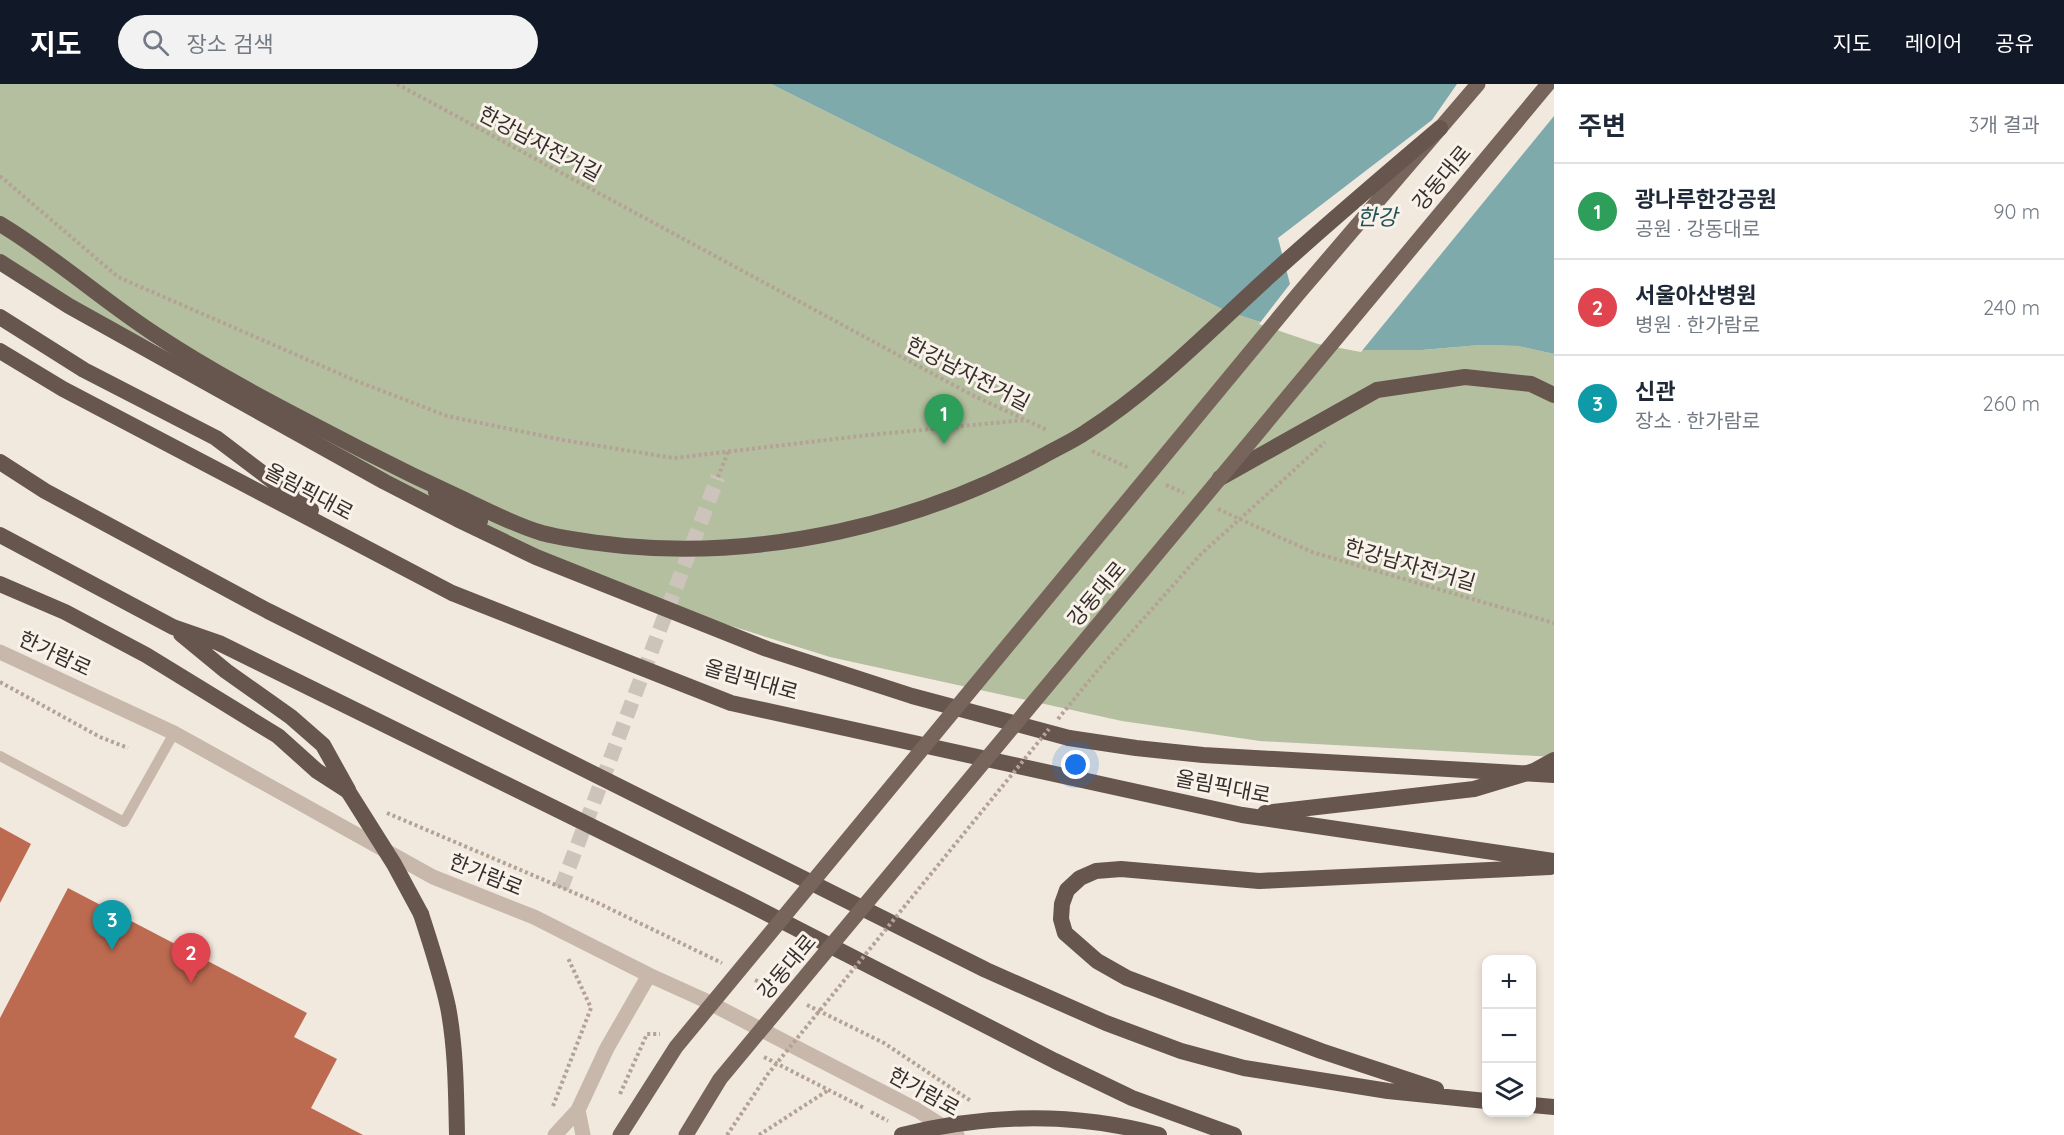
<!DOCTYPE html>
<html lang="ko">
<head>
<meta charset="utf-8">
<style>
  :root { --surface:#fff; --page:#f2f2f3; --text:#1f2937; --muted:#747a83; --line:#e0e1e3; --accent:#111827 }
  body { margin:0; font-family:Quicksand,"Noto Sans KR",sans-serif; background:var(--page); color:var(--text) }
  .controls { position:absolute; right:18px; bottom:18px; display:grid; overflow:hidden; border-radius:12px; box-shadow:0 3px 9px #0003 }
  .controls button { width:54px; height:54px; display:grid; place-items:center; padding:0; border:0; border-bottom:2px solid var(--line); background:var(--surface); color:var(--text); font:30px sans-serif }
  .you { position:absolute; left:1076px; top:681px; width:21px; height:21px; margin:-15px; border:4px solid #fff; border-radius:50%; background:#1a73e8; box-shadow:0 0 0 9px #1a73e833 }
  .badge { display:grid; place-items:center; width:39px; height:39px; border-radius:50%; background:var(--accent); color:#fff; font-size:20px; font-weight:700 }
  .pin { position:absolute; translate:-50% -50px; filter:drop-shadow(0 2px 3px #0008) }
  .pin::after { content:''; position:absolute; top:32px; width:21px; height:18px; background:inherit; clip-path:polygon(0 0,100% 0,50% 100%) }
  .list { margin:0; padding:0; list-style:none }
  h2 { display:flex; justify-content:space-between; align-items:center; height:78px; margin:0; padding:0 24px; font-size:26px }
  h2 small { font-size:20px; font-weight:400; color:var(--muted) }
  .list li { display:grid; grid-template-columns:39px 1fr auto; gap:18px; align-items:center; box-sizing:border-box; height:96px; padding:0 24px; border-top:2px solid var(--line) }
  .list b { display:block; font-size:22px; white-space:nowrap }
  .list p { margin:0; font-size:20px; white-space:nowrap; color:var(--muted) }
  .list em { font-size:20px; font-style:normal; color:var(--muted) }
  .icon { flex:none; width:33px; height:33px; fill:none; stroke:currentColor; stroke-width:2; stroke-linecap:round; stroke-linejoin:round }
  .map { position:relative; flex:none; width:1554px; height:1051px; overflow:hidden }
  header { display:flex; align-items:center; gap:36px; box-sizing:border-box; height:84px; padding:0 30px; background:var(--accent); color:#fff }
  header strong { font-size:28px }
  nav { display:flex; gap:33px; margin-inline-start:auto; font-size:21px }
  .search { width:420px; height:54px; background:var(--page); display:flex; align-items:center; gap:15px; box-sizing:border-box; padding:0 21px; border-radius:33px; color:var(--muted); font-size:22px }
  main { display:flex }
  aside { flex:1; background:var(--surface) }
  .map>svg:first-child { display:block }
  .green { fill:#b4bf9f }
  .water { fill:#7faaac }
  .pier { fill:#f1e8de }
  .building { fill:#bd6b50 }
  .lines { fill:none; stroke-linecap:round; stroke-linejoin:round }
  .pedestrian-tunnel { stroke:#ccc3ba; stroke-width:15; stroke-dasharray:15 8; stroke-linecap:butt }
  .path { stroke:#b4a295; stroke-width:4; stroke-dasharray:3 3; stroke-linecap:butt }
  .service { stroke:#c8b8ab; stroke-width:10 }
  .tertiary { stroke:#c8b8ab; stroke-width:15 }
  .trunk { stroke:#67564e; stroke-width:16 }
  .path-bridge { stroke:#b4a295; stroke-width:4; stroke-dasharray:3 3; stroke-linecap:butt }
  .primary-bridge { stroke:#77655c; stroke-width:15 }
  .trunk-bridge { stroke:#67564e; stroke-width:16 }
  .labels { text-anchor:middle; stroke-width:6; stroke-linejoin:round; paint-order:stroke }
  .street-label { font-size:21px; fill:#362e2a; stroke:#f9f2ea }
  .water-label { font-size:22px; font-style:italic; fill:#225255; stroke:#f9f2ea }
</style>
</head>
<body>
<header>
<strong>지도</strong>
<div class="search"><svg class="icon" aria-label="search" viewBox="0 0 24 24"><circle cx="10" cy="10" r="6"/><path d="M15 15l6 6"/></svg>장소 검색</div>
<nav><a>지도</a><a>레이어</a><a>공유</a></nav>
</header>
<main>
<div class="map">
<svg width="1554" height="1051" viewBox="0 0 1554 1051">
  <rect width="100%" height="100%" fill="#f1e8de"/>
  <path class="green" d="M0,0H771L1226,227L1319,257L1422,266L1480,261L1518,262L1554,270V673L1260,657L1122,637L830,573L639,513L441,424L225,296L0,181Z"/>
  <path class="water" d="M771,0H1554V270L1518,262L1480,261L1422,266H1363L1319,257L1226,227Z"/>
  <path class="pier" d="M1457,0H1554V32L1361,268L1318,260L1259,240L1290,200L1278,154L1432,36Z"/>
  <path class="building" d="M0,743L31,760L0,819Z
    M68,804L307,929L294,953L337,975L311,1024L363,1051H0V934Z"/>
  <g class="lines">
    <path class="pedestrian-tunnel" d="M561,804L718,393"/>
    <path class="path" d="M397,0L972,311L1047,346
      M0,92L118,193L354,296L447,332L563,356L674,374L869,351L1025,336
      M1092,367L1129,384
      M718,393L728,368
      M1166,401L1184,409
      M1218,425L1312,468L1554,539
      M0,598L100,653L128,664
      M387,729L598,819L722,879
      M755,896L770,903
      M807,921L884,959L971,1017
      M764,973L864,1024
      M620,1010L647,950H660
      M553,1022L591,924L568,874
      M871,1028L888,1037
      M759,1051L827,1007"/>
    <path class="service" d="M0,672L124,738L174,649"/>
    <path class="tertiary" d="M0,568L174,649L433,793L534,833L649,891L702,915L917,1026L957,1051
      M578,1026L583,1051
      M555,1051L578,1026L607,964L649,891"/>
    <path class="trunk" d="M0,178L69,222L385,398L457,435L536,473L767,565L912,612L1069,654
      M0,233L84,286L216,354L311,426
      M0,267L63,305L452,509L731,619L1242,731L1554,777
      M0,378L45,407L268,527L986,886L1106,939L1181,967L1244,984L1388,1007L1486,1017
      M1220,394L1377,306L1465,293L1531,300L1554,311
      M436,408L480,437
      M0,451L173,543L219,559L741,816L1055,977L1132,1014L1234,1051
      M0,500L65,528L146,571L278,652L317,687L348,707
      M181,550L226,587L291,633L323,661L348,706
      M1265,729L1474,705L1534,687L1554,676
      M421,830C431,861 441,891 448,923C456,965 456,1008 457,1051
      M1436,1005L1321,967L1127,894L1097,877L1065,849L1061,835L1062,820L1067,806L1080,794L1096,787L1121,785L1259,797L1550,783
      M1532,1021L1554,1023"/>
    <path class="path-bridge" d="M1058,635L1097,587L1200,471L1325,358
      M727,1051L768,990L1049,645"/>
    <path class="primary-bridge" d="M620,1051L676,963L1299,209L1478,0
      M686,1051L720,995L1548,0"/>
    <path class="trunk-bridge" d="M0,140C55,173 102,216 156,251C221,294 291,329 360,365C395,383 430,400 465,416C490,428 515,441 542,449C568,456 597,459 624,462C766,475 918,440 1043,372C1057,364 1073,357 1086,348C1153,305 1206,250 1264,197C1322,144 1381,94 1440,44
      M1069,654L1136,664L1203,671L1554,691
      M348,707L394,780L421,830
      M902,1051C987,1030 1075,1028 1159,1051"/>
  </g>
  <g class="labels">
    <g class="street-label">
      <text transform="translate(540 60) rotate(28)" y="7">한강남자전거길</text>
      <text transform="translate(1442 94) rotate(-50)" y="7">강동대로</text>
      <text transform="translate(968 290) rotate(27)" y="7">한강남자전거길</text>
      <text transform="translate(309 408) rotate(28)" y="7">올림픽대로</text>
      <text transform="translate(1410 481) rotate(16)" y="7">한강남자전거길</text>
      <text transform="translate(1097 510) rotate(-50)" y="7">강동대로</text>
      <text transform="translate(55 570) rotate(25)" y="7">한가람로</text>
      <text transform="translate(751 596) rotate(16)" y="7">올림픽대로</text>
      <text transform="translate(1223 703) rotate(11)" y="7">올림픽대로</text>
      <text transform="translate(486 791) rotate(22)" y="7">한가람로</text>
      <text transform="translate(787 883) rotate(-50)" y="7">강동대로</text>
      <text transform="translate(924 1008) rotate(29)" y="7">한가람로</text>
    </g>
    <g class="water-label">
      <text x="1377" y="141">한강</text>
    </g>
  </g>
</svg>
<div class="controls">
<button>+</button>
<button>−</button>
<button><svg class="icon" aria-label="layers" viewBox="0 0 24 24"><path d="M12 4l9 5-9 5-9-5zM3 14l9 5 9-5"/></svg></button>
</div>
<div class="you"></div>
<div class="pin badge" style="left:944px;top:360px;background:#2e9e5b">1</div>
<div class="pin badge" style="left:191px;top:899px;background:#e0444e">2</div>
<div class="pin badge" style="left:112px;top:866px;background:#0f9aa8">3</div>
</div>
<aside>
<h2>주변<small>3개 결과</small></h2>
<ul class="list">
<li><span class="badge" style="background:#2e9e5b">1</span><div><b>광나루한강공원</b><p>공원 · 강동대로</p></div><em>90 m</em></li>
<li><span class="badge" style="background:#e0444e">2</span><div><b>서울아산병원</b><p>병원 · 한가람로</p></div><em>240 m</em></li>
<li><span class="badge" style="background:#0f9aa8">3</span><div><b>신관</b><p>장소 · 한가람로</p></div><em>260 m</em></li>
</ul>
</aside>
</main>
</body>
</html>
